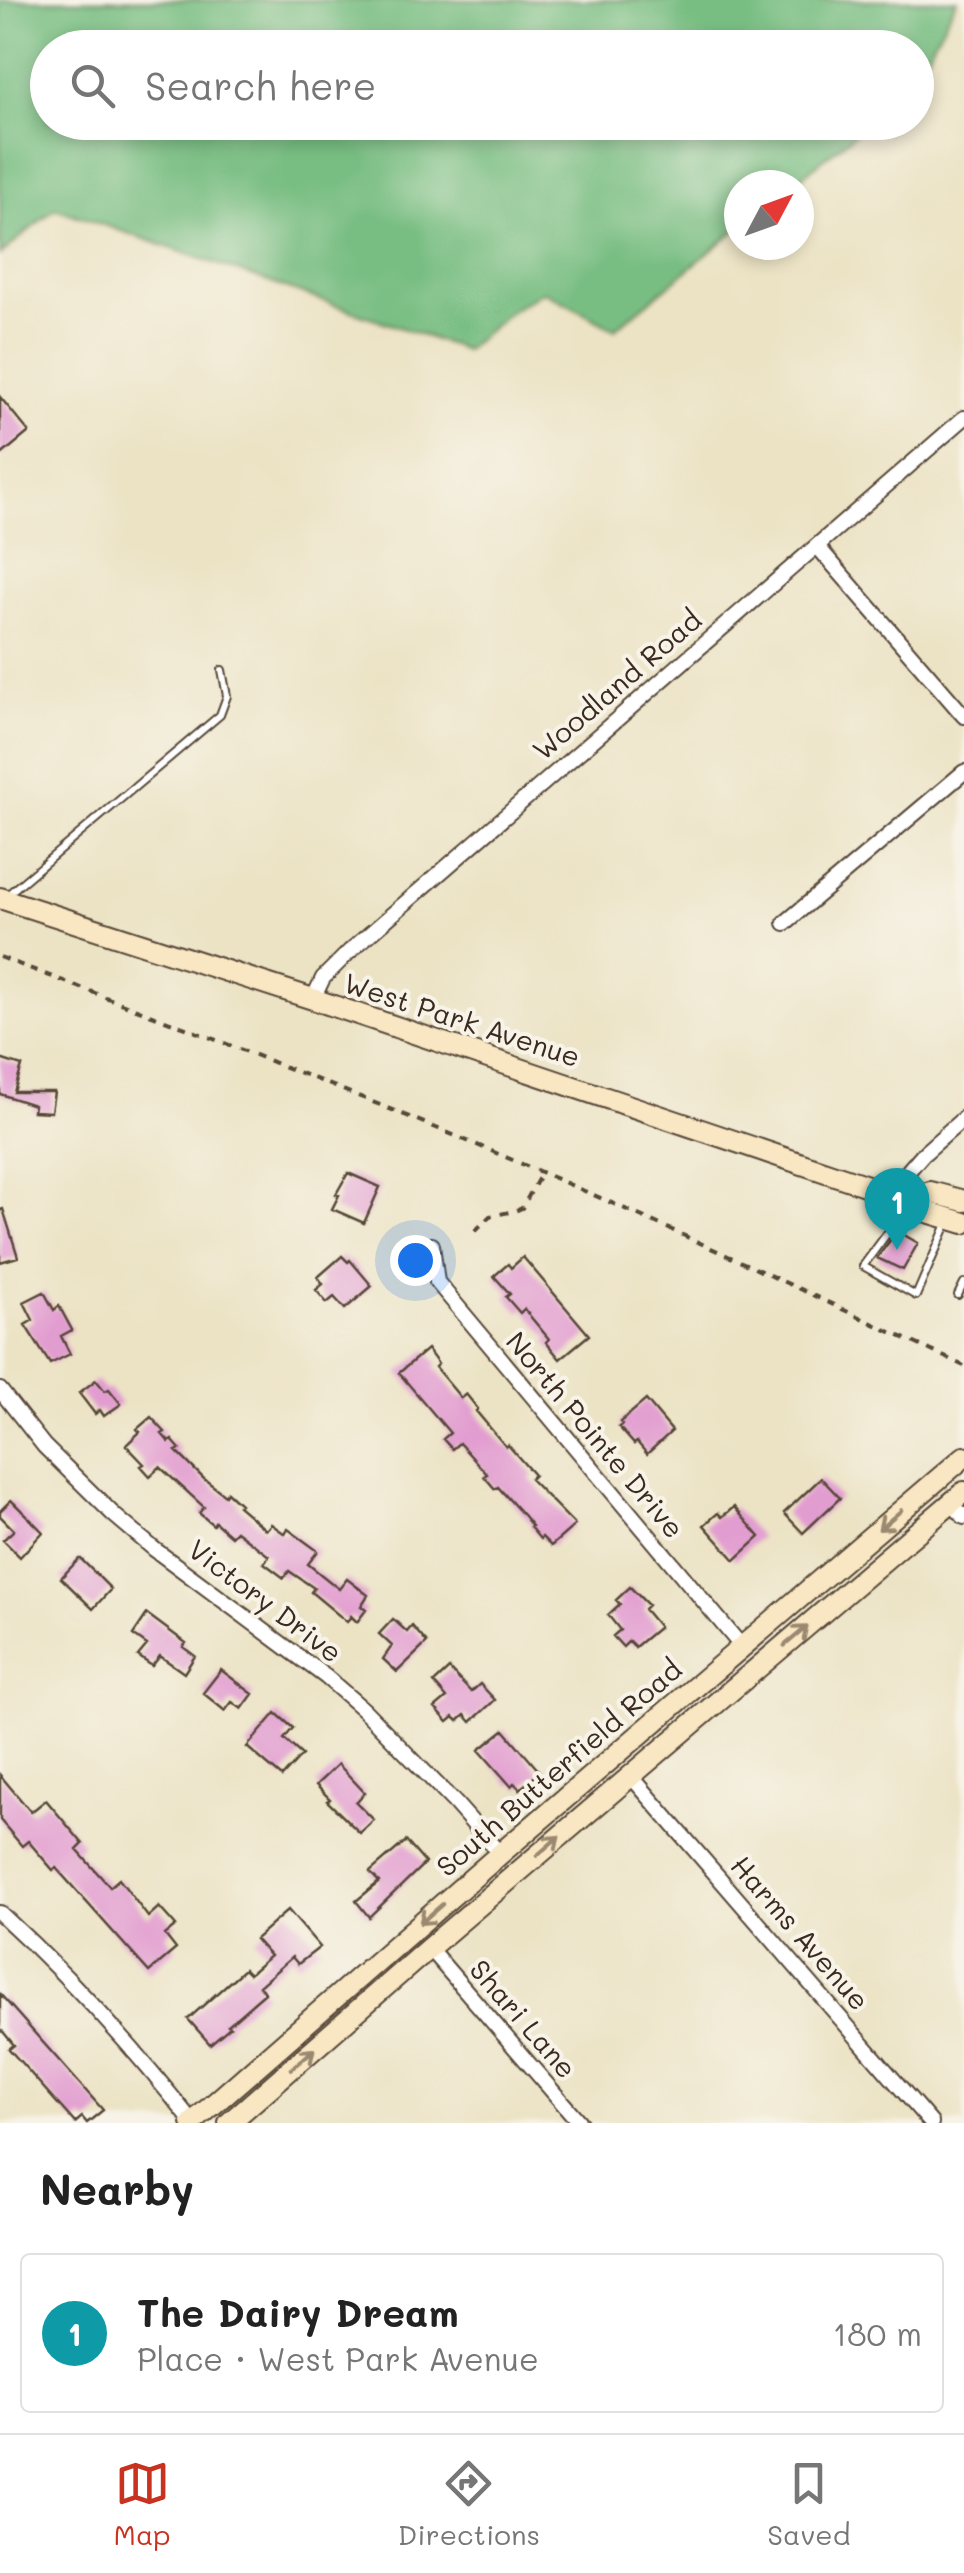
<!DOCTYPE html>
<html lang="en">
<head>
<meta charset="utf-8">
<style>
  :root { --surface:#fff; --page:#f6f6f6; --text:#222; --muted:#767676; --line:#e0e0e0; --accent:#c8321e }
  body { margin:0; font-family:Mali,sans-serif; background:var(--page); color:var(--text) }
  .compass { position:absolute; left:724px; top:170px; width:90px; height:90px; border-radius:50%; background:var(--surface); box-shadow:0 5px 15px #0003; rotate:49deg }
  .you { position:absolute; left:415px; top:1260px; width:35px; height:35px; margin:-25px; border:8px solid #fff; border-radius:50%; background:#1a73e8; box-shadow:0 0 0 15px #1a73e833 }
  .badge { display:grid; place-items:center; width:65px; height:65px; border-radius:50%; background:var(--accent); color:#fff; font-size:32px; font-weight:700 }
  .pin { position:absolute; translate:-50% -82px; filter:drop-shadow(0 2px 5px #0008) }
  .pin::after { content:''; position:absolute; top:52px; width:35px; height:30px; background:inherit; clip-path:polygon(0 0,100% 0,50% 100%) }
  .list { margin:0; padding:0; list-style:none }
  h2 { display:flex; justify-content:space-between; align-items:center; height:130px; margin:0; padding:0 40px; font-size:42px }
  h2 small { font-size:32px; font-weight:400; color:var(--muted) }
  .list li { display:grid; grid-template-columns:65px 1fr auto; gap:30px; align-items:center; box-sizing:border-box; height:160px; margin:0 20px 20px; padding:0 20px; border:2px solid var(--line); border-radius:10px }
  .list b { display:block; font-size:38px; white-space:nowrap }
  .list p { margin:0; font-size:32px; white-space:nowrap; color:var(--muted) }
  .list em { font-size:32px; font-style:normal; color:var(--muted) }
  .icon { flex:none; width:55px; height:55px; fill:none; stroke:currentColor; stroke-width:2; stroke-linecap:round; stroke-linejoin:round }
  .map { position:relative; flex:none; width:964px; height:2123px; overflow:hidden }
  .search { position:absolute; background:var(--surface); box-shadow:0 5px 15px #0003; left:30px; right:30px; top:30px; height:110px; display:flex; align-items:center; gap:25px; box-sizing:border-box; padding:0 35px; border-radius:55px; color:var(--muted); font-size:38px }
  .sheet { height:310px; background:var(--surface) }
  nav { display:flex; justify-content:space-around; align-items:center; box-sizing:border-box; height:140px; border-top:2px solid var(--line); background:var(--surface); font-size:28px; color:var(--muted) }
  nav a { display:grid; justify-items:center; gap:5px }
  nav .on { color:var(--accent) }
  .map>svg:first-child { display:block }
  .forest { fill:#78be82; stroke:#5a7450; stroke-width:2.5 }
  .building { fill:#e29dd0 }
  .lines { fill:none; stroke-linecap:round; stroke-linejoin:round }
  .service-casing { stroke:#564637; stroke-width:10 }
  .minor-casing { stroke:#564637; stroke-width:18 }
  .secondary-casing { stroke:#564637; stroke-width:24 }
  .path { stroke:#564637; stroke-width:4; stroke-dasharray:8 8; stroke-linecap:butt }
  .service { stroke:#fff; stroke-width:6 }
  .minor { stroke:#fff; stroke-width:14 }
  .secondary { stroke:#f9e7c3; stroke-width:20 }
  .oneway { stroke:#9a8870 }
  .labels { text-anchor:middle; stroke-width:8; stroke-linejoin:round; paint-order:stroke }
  .street-label { font-size:28px; fill:#3b2a1e; stroke:#f7f3e8 }
</style>
</head>
<body>
<div class="map">
<svg width="964" height="2123" viewBox="0 0 964 2123">
  <rect width="100%" height="100%" fill="#f7f3e8"/>
  <filter id="ink" filterUnits="userSpaceOnUse"><feTurbulence type="fractalNoise" baseFrequency=".01" numOctaves="2"/><feDisplacementMap in="SourceGraphic" scale="20" xChannelSelector="R" yChannelSelector="G"/><feConvolveMatrix kernelMatrix="1 2 1 2 8 2 1 2 1" color-interpolation-filters="sRGB"/></filter>
  <filter id="wash" filterUnits="userSpaceOnUse"><feTurbulence type="fractalNoise" baseFrequency=".0048" numOctaves="4" result="noise"/><feDisplacementMap in="SourceGraphic" scale="40" xChannelSelector="R" yChannelSelector="G"/><feGaussianBlur stdDeviation="2.25" result="paint"/><feColorMatrix in="noise" values="0 0 0 0 0 0 0 0 0 0 0 0 0 0 0 0 0 1.4 0 .05"/><feComposite in="paint" operator="in"/></filter>
  <g filter="url(#wash)">
    <rect width="100%" height="100%" fill="#ece3c5"/>
    <path class="forest" d="M0,0H957L917,73L916,48H48V122L868,123L791,185H739V228L615,329L543,291L512,310L465,350L55,208L0,255Z"/>
    <g id="blocks">
      <path class="building" d="M0,397L29,432L0,456Z
        M0,1059L22,1066L14,1092H54L51,1112L33,1111L34,1105L0,1094Z
        M348,1173L380,1187L364,1223L332,1209L339,1195L336,1194Z
        M3,1209L18,1257L0,1262V1210Z
        M897,1231L918,1243L903,1270L877,1258Z
        M342,1256L348,1262L350,1260L372,1286L345,1309L334,1297L327,1303L316,1290L323,1284L318,1277Z
        M523,1257L589,1335L560,1359L546,1342L549,1339L524,1309L520,1313L506,1297L510,1294L494,1276L508,1264L511,1268Z
        M44,1292L54,1310L59,1306L72,1330L61,1336L70,1354L50,1364L25,1325L33,1320L24,1302Z
        M427,1349L438,1364L435,1367L461,1398L466,1394L478,1409L476,1411L506,1447L508,1445L534,1475L530,1479L575,1525L551,1546L542,1537L540,1539L530,1527L532,1526L524,1516L498,1487L495,1489L484,1476L487,1474L459,1443L452,1449L443,1439L450,1433L399,1373Z
        M96,1380L105,1391L109,1389L121,1404L104,1416L100,1410L95,1414L79,1393Z
        M646,1400L672,1431L647,1454L637,1442L634,1444L619,1427L622,1424L620,1422Z
        M151,1417L165,1432L162,1434L169,1442L172,1440L180,1449L176,1451L204,1479L225,1495L227,1492L240,1504L238,1506L266,1530L271,1524L285,1534L288,1529L318,1551L308,1564L339,1589L347,1579L368,1595L361,1606L366,1610L357,1622L351,1616L347,1622L311,1592L314,1588L289,1571L284,1578L264,1563L269,1556L236,1531L231,1536L215,1522L213,1525L199,1513L204,1507L160,1467L150,1476L141,1466L144,1464L126,1445L140,1432L137,1429Z
        M821,1478L840,1498L803,1533L784,1513Z
        M11,1500L43,1532L20,1557L3,1540L14,1530L0,1516V1511Z
        M734,1507L760,1537L735,1560L704,1525L718,1513L722,1517Z
        M79,1559H81L111,1589L93,1609L61,1578Z
        M630,1587L648,1605L644,1609L659,1627L635,1647L629,1641L623,1647L613,1636L620,1630L608,1615L620,1604L616,1600Z
        M147,1614L186,1643L183,1647L195,1656L184,1673L160,1656L152,1666L138,1656L147,1645L133,1635Z
        M393,1619L407,1632L412,1626L427,1643L397,1672L383,1659L392,1646L379,1634Z
        M449,1669L471,1692L480,1684L495,1700L471,1722L465,1715L458,1721L454,1717L448,1722L435,1708L447,1698L434,1683Z
        M221,1670L253,1694L242,1709L232,1702L225,1711L203,1693Z
        M276,1713L293,1728L284,1739L302,1755L282,1777L247,1747Z
        M504,1730L540,1772L520,1789L514,1783L511,1786L479,1750Z
        M338,1764L365,1793L356,1802L374,1820L360,1833L327,1801L330,1799L316,1785Z
        M0,1775L31,1812L46,1800L83,1844L77,1850L110,1887L119,1879L148,1917L159,1907L176,1926L165,1935L176,1949L149,1972L56,1868L53,1870L28,1841L22,1846L0,1820Z
        M406,1841L425,1863L369,1917L356,1901L379,1882L370,1872Z
        M288,1910L320,1947L298,1964L292,1957L259,1986L265,1993L228,2025L230,2027L210,2044L188,2019L244,1969L249,1974L270,1956L255,1939Z
        M0,1994L103,2110L87,2123L82,2117L75,2123L9,2049L14,2045L0,2028Z"/>
    </g>
  </g>
  <g filter="url(#ink)">
    <use href="#blocks" fill-opacity="0" stroke="#564637" stroke-width="2.5"/>
    <g class="lines">
      <g class="service-casing">
        <path id="service" d="M7,895L220,715L227,696L222,670
          M903,1205L897,1220L863,1266L916,1296L947,1224
          M958,1295L964,1283"/>
      </g>
      <g class="minor-casing">
        <path id="minor" d="M817,546L964,716
          M785,923L964,772
          M313,999L323,978L350,951L964,418
          M906,1199L909,1170L922,1155L964,1118
          M432,1245L437,1282L742,1647
          M0,1390L44,1446L114,1515L154,1549L326,1677L364,1710L455,1803L500,1854
          M952,1503L964,1517
          M631,1776L931,2123
          M0,1913C70,1977 134,2048 193,2123
          M429,1948L580,2123"/>
      </g>
      <g class="secondary-casing">
        <path id="secondary" d="M0,898L313,999L906,1199L924,1211L964,1223
          M906,1199L930,1192L964,1201
          M192,2123L500,1854L964,1457
          M229,2123L429,1948L964,1492"/>
      </g>
      <path class="path" d="M0,957C182,1026 364,1096 543,1173C685,1234 824,1301 964,1366
        M475,1231L490,1216L515,1211L522,1208L542,1172"/>
      <use href="#service" class="service"/>
      <use href="#minor" class="minor"/>
      <use href="#secondary" class="secondary"/>
    </g>
    <defs><path id="oneway-shaft" d="M-6 0H5M1.5-3L5.5 0L1.5 3" fill="none" stroke-width="1.6" stroke-linecap="round" stroke-linejoin="round" transform="scale(2.5)"/></defs>
    <g class="oneway">
      <use href="#oneway-shaft" transform="translate(890 1520) rotate(139)"/>
      <use href="#oneway-shaft" transform="translate(796 1636) rotate(-40)"/>
      <use href="#oneway-shaft" transform="translate(548 1846) rotate(-41)"/>
      <use href="#oneway-shaft" transform="translate(431 1914) rotate(139)"/>
      <use href="#oneway-shaft" transform="translate(303 2059) rotate(-41)"/>
    </g>
  </g>
  <g class="labels">
    <g class="street-label">
      <text transform="translate(617 685) rotate(-41)" y="10">Woodland Road</text>
      <text transform="translate(462 1020) rotate(18)" y="10">West Park Avenue</text>
      <text transform="translate(595 1435) rotate(50)" y="10">North Pointe Drive</text>
      <text transform="translate(265 1601) rotate(37)" y="10">Victory Drive</text>
      <text transform="translate(559 1768) rotate(-41)" y="10">South Butterfield Road</text>
      <text transform="translate(800 1933) rotate(49)" y="10">Harms Avenue</text>
      <text transform="translate(523 2019) rotate(49)" y="10">Shari Lane</text>
    </g>
  </g>
</svg>
<svg class="compass" viewBox="-18 -18 36 36"><path d="M0-13l5 13h-10z" fill="#e53935"/><path d="M0 13l5-13h-10z" fill="#767676"/></svg>
<div class="you"></div>
<div class="pin badge" style="left:897px;top:1250px;background:#0f9aa8">1</div>
<div class="search"><svg class="icon" aria-label="search" viewBox="0 0 24 24"><circle cx="10" cy="10" r="6"/><path d="M15 15l6 6"/></svg>Search here</div>
</div>
<section class="sheet">
<h2>Nearby<small></small></h2>
<ul class="list">
<li><span class="badge" style="background:#0f9aa8">1</span><div><b>The Dairy Dream</b><p>Place · West Park Avenue</p></div><em>180 m</em></li>
</ul>
</section>
<nav>
<a class="on"><svg class="icon" aria-label="map" viewBox="0 0 24 24"><path d="M3 6l6-2 6 2 6-2v14l-6 2-6-2-6 2zM9 4v14M15 6v14"/></svg>Map</a>
<a><svg class="icon" aria-label="directions" viewBox="0 0 24 24"><path d="M12 3l9 9-9 9-9-9zM9 14v-3h6M13 9l2 2-2 2"/></svg>Directions</a>
<a><svg class="icon" aria-label="saved" viewBox="0 0 24 24"><path d="M7 4h10v16l-5-4-5 4z"/></svg>Saved</a>
</nav>
</body>
</html>
